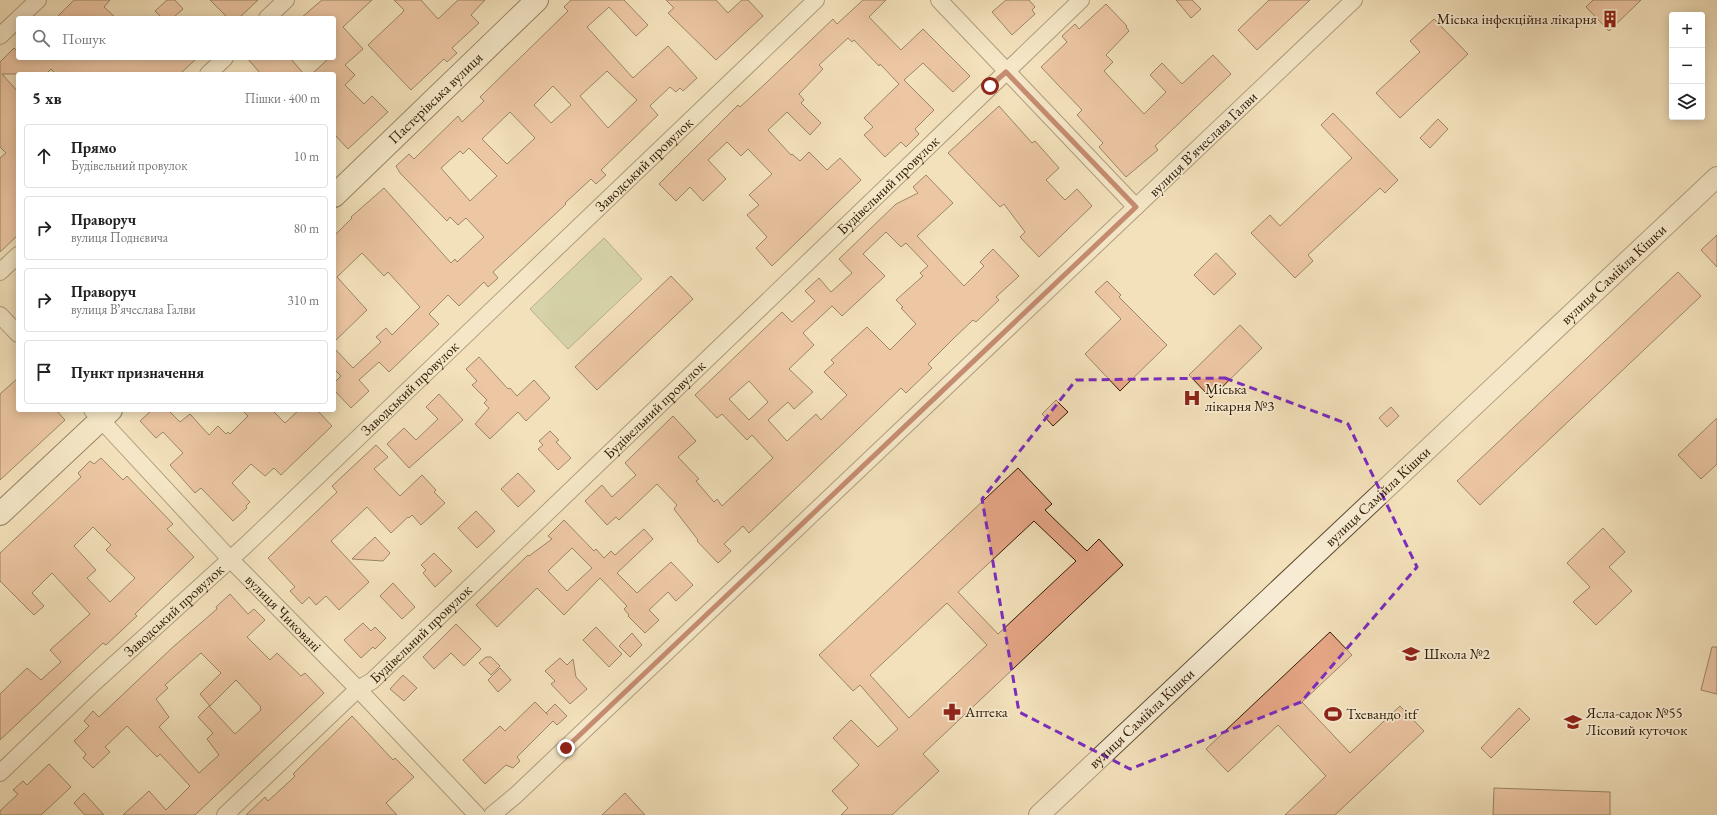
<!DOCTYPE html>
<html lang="uk">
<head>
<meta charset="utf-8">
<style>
  :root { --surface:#fff; --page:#f2f2f2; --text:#222; --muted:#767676; --line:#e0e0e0 }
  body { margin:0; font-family:"EB Garamond",serif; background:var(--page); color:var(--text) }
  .controls { position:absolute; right:12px; top:12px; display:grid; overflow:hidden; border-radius:4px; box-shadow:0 2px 10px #0003 }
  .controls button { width:36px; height:36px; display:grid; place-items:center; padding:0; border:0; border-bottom:1px solid var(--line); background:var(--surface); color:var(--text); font:20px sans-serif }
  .stop { position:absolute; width:12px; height:12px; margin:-9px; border:3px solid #8f2418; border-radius:50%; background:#fff }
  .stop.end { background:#8f2418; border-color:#fff; box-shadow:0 1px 4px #0008 }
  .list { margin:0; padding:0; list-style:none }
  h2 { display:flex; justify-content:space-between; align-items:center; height:52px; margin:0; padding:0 16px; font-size:17px }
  h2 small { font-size:13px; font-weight:400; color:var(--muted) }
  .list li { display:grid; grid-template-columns:26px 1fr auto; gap:12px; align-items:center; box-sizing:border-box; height:64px; margin:0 8px 8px; padding:0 8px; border:1px solid var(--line); border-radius:4px }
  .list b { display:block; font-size:15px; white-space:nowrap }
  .list p { margin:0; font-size:13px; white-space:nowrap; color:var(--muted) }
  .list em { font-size:13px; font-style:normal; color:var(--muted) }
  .icon { flex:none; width:22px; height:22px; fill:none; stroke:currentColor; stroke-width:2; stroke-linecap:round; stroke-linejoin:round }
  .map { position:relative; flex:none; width:1717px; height:815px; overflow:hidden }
  .search { position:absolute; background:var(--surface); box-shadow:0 2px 10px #0003; left:16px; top:16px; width:320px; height:44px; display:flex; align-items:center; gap:10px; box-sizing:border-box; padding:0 14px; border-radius:4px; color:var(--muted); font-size:15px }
  .panel { position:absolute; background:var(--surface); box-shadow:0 2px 10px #0003; left:16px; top:72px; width:320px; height:340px; border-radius:4px }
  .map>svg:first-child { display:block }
  .green { fill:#b6c494; stroke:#726e4c }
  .building { fill:#e7a787; stroke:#2f1903; fill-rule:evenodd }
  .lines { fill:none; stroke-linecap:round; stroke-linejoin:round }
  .minor-casing { stroke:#604b31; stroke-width:18 }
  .tertiary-casing { stroke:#604b31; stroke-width:22 }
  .secondary-casing { stroke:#2f1903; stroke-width:24 }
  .minor { stroke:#f7ecd3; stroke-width:16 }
  .tertiary { stroke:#f7ecd3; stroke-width:20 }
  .secondary { stroke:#f7ecd3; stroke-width:22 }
  .route { stroke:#8f2418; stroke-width:5 }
  .marked { fill:none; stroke:#7b2cbf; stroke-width:3; stroke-dasharray:8 5; stroke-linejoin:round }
  .labels { text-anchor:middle; stroke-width:3.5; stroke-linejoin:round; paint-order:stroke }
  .poi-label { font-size:15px; fill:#2f1903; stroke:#f7ecd3; text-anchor:start }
  .street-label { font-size:15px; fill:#2f1903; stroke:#f7ecd3 }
</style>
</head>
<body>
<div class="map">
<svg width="1717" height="815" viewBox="0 0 1717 815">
  <rect width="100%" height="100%" fill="#f3e1bb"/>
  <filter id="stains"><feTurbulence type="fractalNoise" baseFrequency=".005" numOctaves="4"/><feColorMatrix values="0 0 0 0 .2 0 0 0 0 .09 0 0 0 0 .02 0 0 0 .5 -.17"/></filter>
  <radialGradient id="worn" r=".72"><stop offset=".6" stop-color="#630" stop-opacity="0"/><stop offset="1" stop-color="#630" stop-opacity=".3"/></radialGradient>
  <path class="green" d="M604,238L642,279L568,349L530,309Z"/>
  <path class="building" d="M74,0H110L104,7L116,18H56Z
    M167,0H175L183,9L173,18H162L155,11Z
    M210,0H258L239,18H228Z
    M322,0H372L343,27L363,49L345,65L355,75L345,85L364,104L372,96L388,112L348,149L334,134V74H312L329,58H334V18H301Z
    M394,0H421L438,19L458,0H485L471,15L479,23L452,48L457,53L447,62L444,59L411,90L368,45L402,13L404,10Z
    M571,0H624L648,25L636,36L609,7L587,27L633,78L668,46L697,78L683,91L680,88L676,92L670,87L654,102L650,106L658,115L601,170L606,175L596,184L591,179L565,203L566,204L493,272L498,278L488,287L484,282L459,306L448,295L429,314L439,324L389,372L379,362L359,380L369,391L351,408L334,390V383L341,376L334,369V348L353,368L381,342L376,337L386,328L392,335L420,307L388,272L384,276L362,253L337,277L367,310L334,342V236L352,218L351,217L384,188L451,263L455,259L457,262L484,237L466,218L458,225L450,217L447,221L400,173L396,166L409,154L414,159L458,116L462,122L484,101L480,97L568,11L564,7ZM607,71L637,100L608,128L580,96ZM553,86L571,105L551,123L534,105ZM510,112L535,138L507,164L482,139ZM469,148L497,176L470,201L441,168L460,151L463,154Z
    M666,0H716L728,13L742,0H748L763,16L716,60L668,13L674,8Z
    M863,0H886L869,17L901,50L923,29L970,76L953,92L923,63L904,80L934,110L915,129L919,134L906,147L901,142L885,157L864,135L873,127L864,118L899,84L880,64L879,66L854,40L852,42L848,38L819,65L823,69L799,94L804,100L801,103L821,123L810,135L787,112L768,130L791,155L792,154L800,161L809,152L827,170L840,158L861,180L772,266L756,248L767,237L747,215L759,205L749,195L772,174L748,149L741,156L727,142L708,160L726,179L703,201L690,187L676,201L659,184L738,105L740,107L766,83L833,19L837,24Z
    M1006,0H1029L1035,7L1032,10L1035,14L1012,35L992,12Z
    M1176,0H1192L1201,9L1191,18Z
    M1269,0H1310L1257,50L1238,30Z
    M1593,0H1641L1609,31L1586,7Z
    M1106,4L1127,26L1126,27L1129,31L1106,55L1113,62L1104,71L1144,114L1166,92L1150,75L1162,63L1182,84L1213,55L1231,74L1155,146L1158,150L1126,177L1099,147L1103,143L1077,115L1082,110L1041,67L1067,42L1062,36L1075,24L1079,29Z
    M1434,19L1468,54L1400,118L1376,93L1420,52L1410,41Z
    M14,48L18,52V58H197L180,74H56L51,69L46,74H2L18,92V235L0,252V158L6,153L0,147V62Z
    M247,58H290L304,74H261Z
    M999,106L1032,143L1035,141L1059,168L1046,180L1065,200L1077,189L1092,206L1039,257L1020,237L1025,232L1004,204L1000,207L948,153Z
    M1333,113L1398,180L1385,193L1380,188L1308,255L1313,261L1295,278L1251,233L1270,215L1280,226L1352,158L1321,125Z
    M1438,119L1448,129L1430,148L1420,138Z
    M926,175L953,203L917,236L964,286L984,266L980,262L993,249L1019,276L996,297L999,300L976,322L973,320L954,338L928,364L932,368L906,393L901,388L749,533L743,526L724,544L731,551L718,563L697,541L698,540L674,509L677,505L657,484L619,520L616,517L607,525L585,501L602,485L612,497L636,475L625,463L673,416L696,441L678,457L699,479L696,481L714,502L717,499L722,506L773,458L752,435L747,440L722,414L717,418L695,395L782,312L792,322L815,301L805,291L819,278L831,292L852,273L839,259L896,204L918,193L913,187ZM886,232L901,247L906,243L928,266L920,273L923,276L896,300L903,307L901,308L916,324L890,350L867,327L831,360L834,363L824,372L847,395L821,420L816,414L787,441L768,420L788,402L794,409L813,392L789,369L814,345L803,333L832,306L842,316L885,276L863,254ZM749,381L768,402L749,420L729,399Z
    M1717,235V267L1701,250Z
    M1216,253L1236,274L1214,295L1194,275Z
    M1678,272L1701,296L1480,505L1457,481Z
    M671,276L693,299L597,390L575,367Z
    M1107,281L1121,295L1119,297L1167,345L1120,391L1085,354L1121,319L1095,292Z
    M1240,325L1262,348L1211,398L1189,375Z
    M479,357L508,389L510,388L517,396L534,380L550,398L526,421L518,412L490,439L475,424L489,408L484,403L487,400L472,385L477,381L466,369Z
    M18,378V410H56L65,420L0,480V394Z
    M439,394L463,420L409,468L387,444L404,428L416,440L438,419L426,407Z
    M1056,400L1068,412L1053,426L1042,414Z
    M1391,407L1399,416L1387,427L1379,418Z
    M152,410H168L180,422L190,414L209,435L218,426L226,434L228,432L230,434L248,416L242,410H272L285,423L299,410H317L332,426L281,475L274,468L265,476L251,464L232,483L250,502L246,506L247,508L233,521L201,488L195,493L170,465L183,453L163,432L156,438L140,421Z
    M1717,418V464L1701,479L1678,455Z
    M550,431L559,440L556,442L571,458L558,470L538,449L543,445L539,441Z
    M376,445L388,457L374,469L400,496L422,475L436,490L434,492L445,503L421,525L412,515L409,518L408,517L391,533L367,507L331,541L369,582L339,610L326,596L316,605L309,597L302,604L290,591L295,587L268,558L337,492L332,486Z
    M101,458L123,480L127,476L173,524L167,529L194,557L135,614L137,616L106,645L103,643L0,740V694L27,668L41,680L61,662L50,650L90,614L52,573L32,593L44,606L34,615L0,581V553L81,477L78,473L90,461L94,464ZM93,527L111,545L106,550L135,578L110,602L87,578L96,570L74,546Z
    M1018,468L1052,504L1045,510L1087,551L1099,539L1123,565L923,754L939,771L892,815H841L848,808L832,791L859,765L833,738L851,720L878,747L898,729L860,685L853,691L819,655ZM1034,521L1076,561L998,634L958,592ZM947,603L987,645L909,718L870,675Z
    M518,473L535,491L518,507L501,489Z
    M476,511L495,531L477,548L458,528Z
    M564,520L594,551L596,549L604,558L611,551L615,555L644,529L653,539L617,573L637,593L671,562L693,585L676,601L668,592L649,610L659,620L645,633L628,616L629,615L624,609L627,606L600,578L564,615L537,588L497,627L476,605L528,555L529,556L552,539L548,536ZM572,548L592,568L567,591L548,571Z
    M1603,528L1625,552L1609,567L1632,591L1596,625L1573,602L1590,587L1567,563Z
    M375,537L390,553L383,561L352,559Z
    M434,553L452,571L435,587L423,573L426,570L421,565Z
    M393,583L415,607L402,619L380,596Z
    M230,594L248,614L254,609L265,620L247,637L270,660L277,653L301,676L305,673L324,693L195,815H123L149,791L166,810L190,786L160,754L157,757L127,726L105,747L110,752L93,768L83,758L86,754L74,741L89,726L84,721L93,711L99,717L173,647L217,609L216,607ZM201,653L221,673L200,694L210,706L236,680L261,707L260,708L261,710L235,734L209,706L198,717L213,733L207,739L219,755L199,773L159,727L169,717L156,699L168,688L165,685Z
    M363,623L371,631L375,627L386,638L375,649L373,647L361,658L344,640Z
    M456,624L481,649L464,666L451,653L434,669L423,657Z
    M596,627L622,654L609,667L583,640Z
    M1330,632L1352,655L1302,702L1350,753L1400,706L1424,731L1335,815H1285L1326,776L1278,725L1228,772L1206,749Z
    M632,633L642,645L630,657L619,646Z
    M1712,647H1717V694L1701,690Z
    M486,657H491L500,666L491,675L479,663Z
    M560,658L567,665L573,659L576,677L587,689L570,704L551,684L555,681L545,671Z
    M500,668L511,680L498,692L488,680Z
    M403,675L417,688L404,701L390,689Z
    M535,702L548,715L546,713L555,704L567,716L557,725L553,721L517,757L520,761L513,768L506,765L485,784L463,760L500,726L505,731Z
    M1519,708L1530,719L1491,758L1481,748Z
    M352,716L393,760L395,758L414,777L386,803L397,815H246L265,797L268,801L292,779L295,776L293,774Z
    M49,764L71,787L41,815H0V811L18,794L13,790L23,781L27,785Z
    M1494,788L1610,792V815H1493Z
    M84,793L104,815H85L74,803Z
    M625,793L645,815H602Z"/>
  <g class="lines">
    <g class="minor-casing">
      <g id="minor">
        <path d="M939,0L1136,207"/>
        <path d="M19,18L38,0"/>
        <path d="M267,18L286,0"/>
        <path d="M0,36L18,19"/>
        <path d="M208,74L225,58"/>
        <path d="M0,272L18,255"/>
        <path d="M0,315L18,334"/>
        <path id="s1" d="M92,410L230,559L358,689L477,815"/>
        <path id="s2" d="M0,773L95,682L246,545L816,0"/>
        <path id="s3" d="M225,815L358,689L372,681L1081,0"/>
        <path d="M492,815L516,795L1354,0"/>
      </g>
    </g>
    <g class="tertiary-casing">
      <g id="tertiary">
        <path id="s4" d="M1039,815L1717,177"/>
      </g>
    </g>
    <g class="secondary-casing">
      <g id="secondary">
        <path id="s5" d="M334,196L537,0"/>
        <path d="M0,514L111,410"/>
      </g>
    </g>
    <use href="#minor" class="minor"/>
    <use href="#tertiary" class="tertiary"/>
    <use href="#secondary" class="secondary"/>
  </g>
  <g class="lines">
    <path class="route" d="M566,748L1136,207L1006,72L990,86"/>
  </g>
  <path d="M0 0H1717V815H0ZM1225,378L1348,424L1417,567L1301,702L1130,769L1019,712L982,499L1076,380Z" fill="#f3e1bb" fill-opacity=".55" fill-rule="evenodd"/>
  <path class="marked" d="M1225,378L1348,424L1417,567L1301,702L1130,769L1019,712L982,499L1076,380Z"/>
  <defs>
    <g id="building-bare" transform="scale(1.38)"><path d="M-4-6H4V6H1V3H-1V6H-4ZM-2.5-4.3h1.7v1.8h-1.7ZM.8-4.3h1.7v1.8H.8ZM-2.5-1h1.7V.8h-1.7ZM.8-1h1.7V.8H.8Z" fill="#8f2418" stroke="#f7ecd3" stroke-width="2.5" paint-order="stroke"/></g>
    <g id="hospital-bare" transform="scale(1.38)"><path d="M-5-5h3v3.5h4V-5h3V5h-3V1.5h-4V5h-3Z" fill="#8f2418" stroke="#f7ecd3" stroke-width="2.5" paint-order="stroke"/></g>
    <g id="school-bare" transform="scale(1.38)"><path d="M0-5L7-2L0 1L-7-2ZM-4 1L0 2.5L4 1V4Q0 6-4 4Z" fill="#8f2418" stroke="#f7ecd3" stroke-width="2.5" paint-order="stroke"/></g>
    <g id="pharmacy-bare" transform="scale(1.38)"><path d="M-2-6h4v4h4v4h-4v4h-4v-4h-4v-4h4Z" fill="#8f2418" stroke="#f7ecd3" stroke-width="2.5" paint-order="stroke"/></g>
    <g id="stadium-bare" transform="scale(1.38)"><path d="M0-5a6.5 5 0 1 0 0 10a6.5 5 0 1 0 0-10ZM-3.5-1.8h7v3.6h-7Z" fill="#8f2418" stroke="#f7ecd3" stroke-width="2.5" paint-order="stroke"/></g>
  </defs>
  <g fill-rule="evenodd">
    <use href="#building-bare" x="1610" y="19"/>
    <use href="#hospital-bare" x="1192" y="398"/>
    <use href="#school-bare" x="1411" y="654"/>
    <use href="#pharmacy-bare" x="952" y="712"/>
    <use href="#stadium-bare" x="1333" y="714"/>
    <use href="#school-bare" x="1573" y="722"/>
  </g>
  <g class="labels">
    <g class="poi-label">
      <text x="1597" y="24" text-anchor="end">Міська інфекційна лікарня</text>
      <text x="1205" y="394">Міська<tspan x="1205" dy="17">лікарня №3</tspan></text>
      <text x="1424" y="659">Школа №2</text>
      <text x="965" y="717">Аптека</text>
      <text x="1586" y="718">Ясла-садок №55<tspan x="1586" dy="17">Лісовий куточок</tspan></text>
      <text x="1346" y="719">Тхевандо itf</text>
    </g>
    <g class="street-label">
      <text dy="5" stroke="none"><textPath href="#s5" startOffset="141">Пастерівська вулиця</textPath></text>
      <text transform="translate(1203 144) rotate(-44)" y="5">вулиця Вʼячеслава Галви</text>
      <text dy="5" stroke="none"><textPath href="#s2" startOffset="886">Заводський провулок</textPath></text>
      <text dy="5" stroke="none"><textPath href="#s3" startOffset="915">Будівельний провулок</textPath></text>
      <text dy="5" stroke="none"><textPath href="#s4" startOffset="789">вулиця Самійла Кішки</textPath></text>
      <text dy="5" stroke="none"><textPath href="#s2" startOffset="562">Заводський провулок</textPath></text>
      <text dy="5" stroke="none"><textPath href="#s3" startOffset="591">Будівельний провулок</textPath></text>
      <text dy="5" stroke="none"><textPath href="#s4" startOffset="465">вулиця Самійла Кішки</textPath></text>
      <text dy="5" stroke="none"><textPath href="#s2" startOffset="238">Заводський провулок</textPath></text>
      <text dy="5" stroke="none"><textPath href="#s1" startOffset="279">вулиця Чиковані</textPath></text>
      <text dy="5" stroke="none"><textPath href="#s3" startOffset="267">Будівельний провулок</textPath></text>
      <text dy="5" stroke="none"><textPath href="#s4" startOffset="141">вулиця Самійла Кішки</textPath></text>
    </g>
  </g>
  <rect width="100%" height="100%" filter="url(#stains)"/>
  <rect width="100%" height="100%" fill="url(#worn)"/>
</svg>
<div class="controls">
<button>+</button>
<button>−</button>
<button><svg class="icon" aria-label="layers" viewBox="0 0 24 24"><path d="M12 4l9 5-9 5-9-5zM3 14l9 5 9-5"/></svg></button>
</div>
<div class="stop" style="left:990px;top:86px"></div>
<div class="stop end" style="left:566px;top:748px"></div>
<div class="search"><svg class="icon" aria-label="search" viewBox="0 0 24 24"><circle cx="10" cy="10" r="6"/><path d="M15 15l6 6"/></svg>Пошук</div>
<section class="panel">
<h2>5 хв<small>Пішки · 400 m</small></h2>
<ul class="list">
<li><svg class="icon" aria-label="ahead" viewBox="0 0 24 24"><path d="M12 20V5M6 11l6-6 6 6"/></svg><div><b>Прямо</b><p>Будівельний провулок</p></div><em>10 m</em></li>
<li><svg class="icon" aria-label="right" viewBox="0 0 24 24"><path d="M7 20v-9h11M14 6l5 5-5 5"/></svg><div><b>Праворуч</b><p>вулиця Поднєвича</p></div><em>80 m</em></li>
<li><svg class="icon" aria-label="right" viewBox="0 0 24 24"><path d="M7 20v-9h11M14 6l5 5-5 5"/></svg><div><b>Праворуч</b><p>вулиця Вʼячеслава Галви</p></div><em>310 m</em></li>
<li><svg class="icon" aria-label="arrive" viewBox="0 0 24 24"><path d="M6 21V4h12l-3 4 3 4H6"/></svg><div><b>Пункт призначення</b></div></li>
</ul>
</section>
</div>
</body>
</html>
